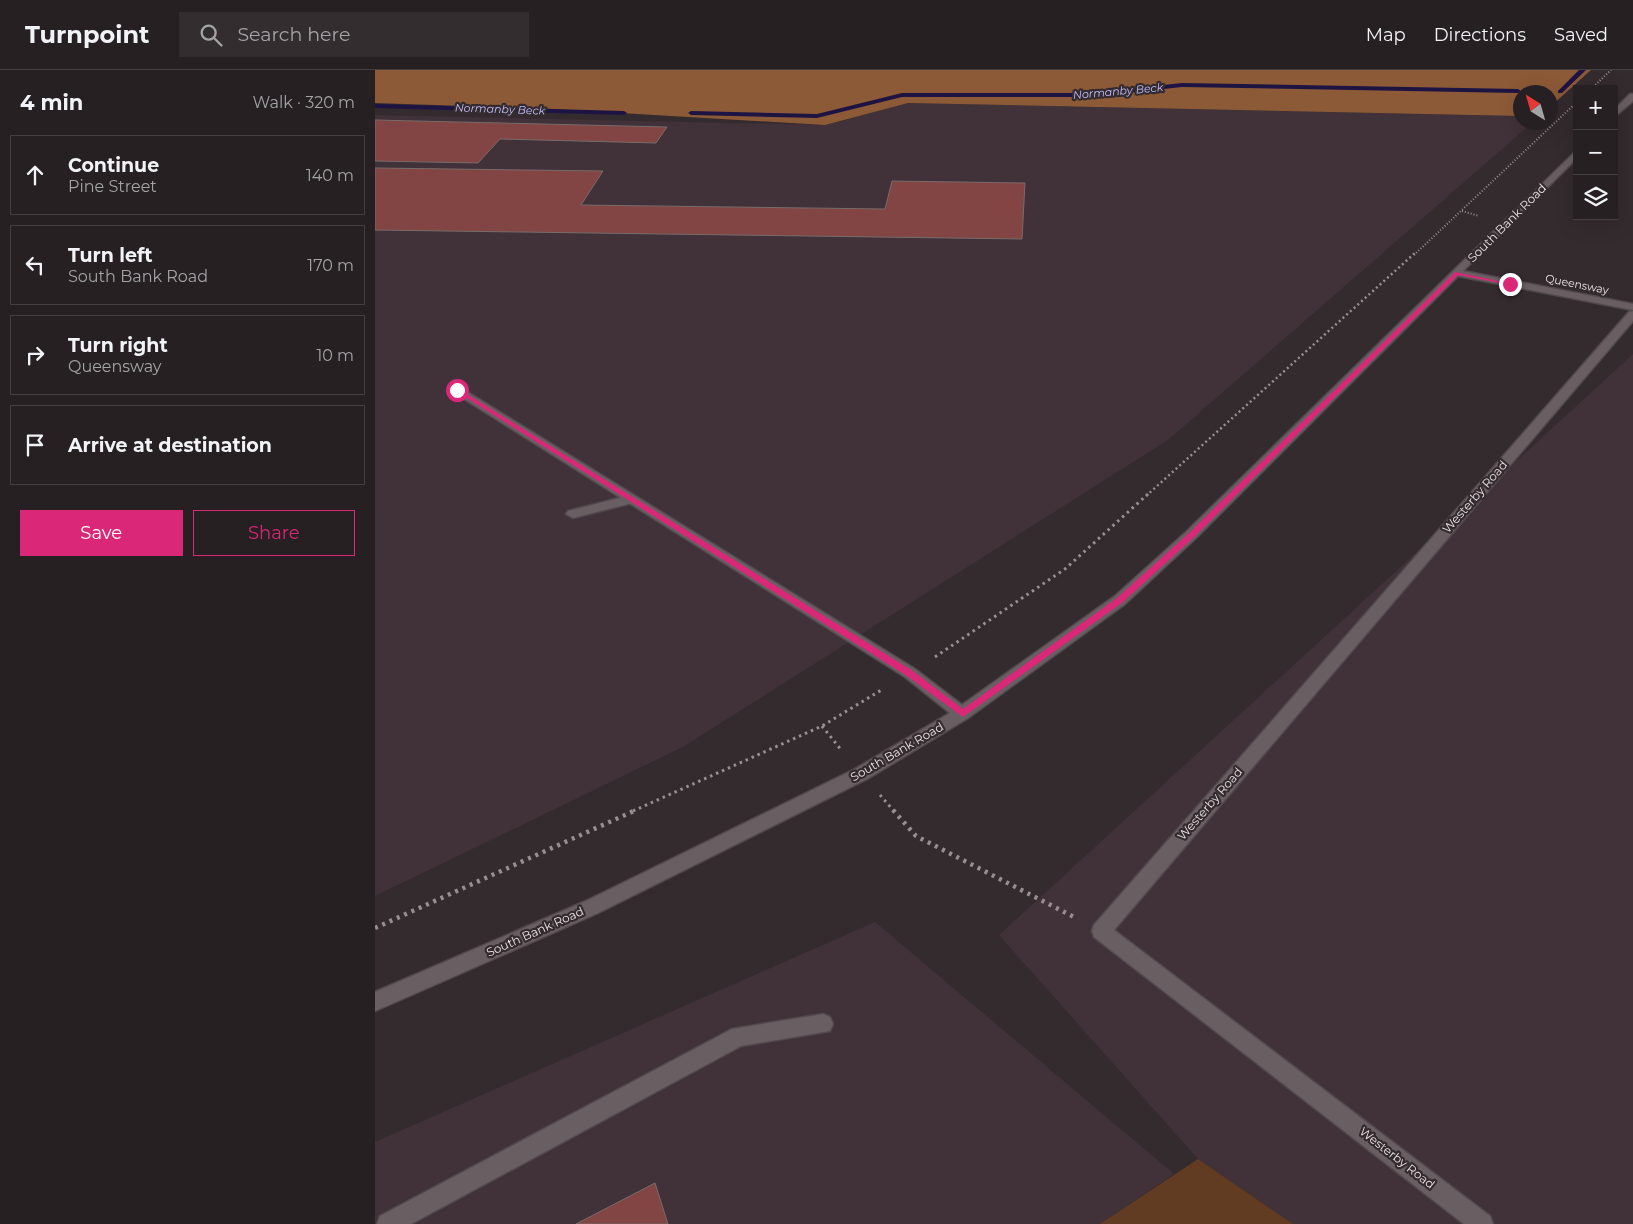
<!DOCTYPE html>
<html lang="en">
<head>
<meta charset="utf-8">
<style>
  :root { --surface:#272023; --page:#332d30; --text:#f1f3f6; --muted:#a4a3a6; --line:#433e41; --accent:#db2777 }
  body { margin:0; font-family:Montserrat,sans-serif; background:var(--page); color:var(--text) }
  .controls { position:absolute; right:15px; top:15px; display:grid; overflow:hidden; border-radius:0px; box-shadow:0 5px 20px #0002 }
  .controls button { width:45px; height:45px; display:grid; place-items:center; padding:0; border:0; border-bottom:1px solid var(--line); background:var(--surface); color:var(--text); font:25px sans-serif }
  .compass { position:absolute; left:1138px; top:15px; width:45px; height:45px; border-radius:50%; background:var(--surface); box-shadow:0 5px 20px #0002; rotate:323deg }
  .stop { position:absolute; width:15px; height:15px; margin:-11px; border:4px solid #db2777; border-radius:50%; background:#fff }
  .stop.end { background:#db2777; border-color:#fff; box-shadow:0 1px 5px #0008 }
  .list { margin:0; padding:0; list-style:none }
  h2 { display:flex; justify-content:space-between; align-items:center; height:65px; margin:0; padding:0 20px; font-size:21px }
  h2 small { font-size:16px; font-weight:400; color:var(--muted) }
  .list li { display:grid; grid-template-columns:32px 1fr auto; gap:15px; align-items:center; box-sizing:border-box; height:80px; margin:0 10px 10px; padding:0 10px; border:1px solid var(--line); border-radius:0px }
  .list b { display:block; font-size:19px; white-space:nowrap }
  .list p { margin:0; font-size:16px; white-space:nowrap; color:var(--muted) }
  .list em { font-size:16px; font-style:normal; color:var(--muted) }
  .actions { display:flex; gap:10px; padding:15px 20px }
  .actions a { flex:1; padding:11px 0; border:1px solid var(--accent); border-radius:0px; text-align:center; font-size:18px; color:var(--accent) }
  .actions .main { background:var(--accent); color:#fff }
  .icon { flex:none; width:28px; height:28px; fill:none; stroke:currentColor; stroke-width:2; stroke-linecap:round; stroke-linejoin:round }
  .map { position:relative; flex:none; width:1258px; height:1154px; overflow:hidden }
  header { display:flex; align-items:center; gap:30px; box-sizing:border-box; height:70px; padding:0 25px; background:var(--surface); border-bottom:1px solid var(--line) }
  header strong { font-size:24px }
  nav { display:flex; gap:28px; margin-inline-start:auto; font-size:18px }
  .search { width:350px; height:45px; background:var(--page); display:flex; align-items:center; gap:12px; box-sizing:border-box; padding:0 18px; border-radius:0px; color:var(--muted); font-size:19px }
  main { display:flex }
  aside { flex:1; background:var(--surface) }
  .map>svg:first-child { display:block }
  .built { fill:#413138 }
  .green { fill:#613c22 }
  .forest { fill:#8d5a37 }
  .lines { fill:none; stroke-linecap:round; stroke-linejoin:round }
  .stream { fill:#1e1443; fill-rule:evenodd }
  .building { fill:#824543; stroke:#786c6b }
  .lane-casing { stroke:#51494d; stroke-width:3 }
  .street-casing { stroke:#51494d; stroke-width:3 }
  .path-far3 { stroke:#978f93; stroke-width:2; stroke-dasharray:1 2; stroke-linecap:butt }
  .path-far2 { stroke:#978f93; stroke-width:2.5; stroke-dasharray:2 3; stroke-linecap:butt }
  .path-far1 { stroke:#978f93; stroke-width:3; stroke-dasharray:2.5 4; stroke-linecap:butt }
  .path { stroke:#978f93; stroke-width:4.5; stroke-dasharray:3 5; stroke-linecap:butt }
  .lane { fill:#695f63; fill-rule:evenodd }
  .street { fill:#695f63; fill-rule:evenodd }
  .route { fill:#db2777 }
  .labels { text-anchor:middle; stroke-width:4.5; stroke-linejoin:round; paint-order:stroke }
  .far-water-label { font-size:11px; font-style:italic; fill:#c2bdfe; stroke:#342b2f }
  .far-street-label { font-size:11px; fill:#e9e2e5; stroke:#342b2f }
  .street-label { font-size:12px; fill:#e9e2e5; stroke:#342b2f }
</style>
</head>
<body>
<header>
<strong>Turnpoint</strong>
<div class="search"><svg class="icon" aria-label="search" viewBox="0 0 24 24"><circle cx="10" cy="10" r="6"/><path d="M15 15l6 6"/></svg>Search here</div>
<nav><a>Map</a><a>Directions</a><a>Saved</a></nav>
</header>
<main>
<aside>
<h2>4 min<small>Walk · 320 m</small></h2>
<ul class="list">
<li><svg class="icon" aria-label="ahead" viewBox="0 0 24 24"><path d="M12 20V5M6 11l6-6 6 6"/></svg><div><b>Continue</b><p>Pine Street</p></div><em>140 m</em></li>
<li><svg class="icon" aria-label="left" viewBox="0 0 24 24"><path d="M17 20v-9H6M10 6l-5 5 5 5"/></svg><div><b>Turn left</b><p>South Bank Road</p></div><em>170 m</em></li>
<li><svg class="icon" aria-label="right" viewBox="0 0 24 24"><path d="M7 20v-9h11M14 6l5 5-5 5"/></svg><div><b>Turn right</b><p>Queensway</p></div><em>10 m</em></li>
<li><svg class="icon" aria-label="arrive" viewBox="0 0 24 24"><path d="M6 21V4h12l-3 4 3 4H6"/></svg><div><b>Arrive at destination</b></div></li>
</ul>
<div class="actions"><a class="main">Save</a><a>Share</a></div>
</aside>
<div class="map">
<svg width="1258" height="1154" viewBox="0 0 1258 1154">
  <rect width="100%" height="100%" fill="#342b2f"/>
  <path class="built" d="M533,33L1145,46L1146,52L1157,53L793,370L308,677L0,826V45L450,55Z
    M1258,284V1154H918L823,1089L624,865Z
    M500,852L799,1104L725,1154H0V1072Z"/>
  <path class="green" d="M823,1089L918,1154H725Z"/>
  <path class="forest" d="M0,0H1216L1176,36V22H1146L1145,46L533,33L450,55L178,39L0,33Z"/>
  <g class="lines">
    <path class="stream" d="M1204,0H1211L1187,23H1183V21Z
      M807,13L1143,19L1146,21L1143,23L807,17L715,27H527L442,48L316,45L313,43L316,41L442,44L527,23H715Z
      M0,34L249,41L252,43L249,45L0,38Z"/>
  </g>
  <path class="building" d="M0,50L292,57L281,73L125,69L103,93L0,91Z
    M0,98L228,101L206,135L510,139L517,111L650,113L647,169L0,160Z
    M280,1113L293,1154H201Z"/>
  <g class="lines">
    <g class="lane-casing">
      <path id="lane" d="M256,425L263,429L261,432L198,448L191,444L193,441Z
        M448,944L455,947L458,954L455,961L366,976L36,1154H2L5,1146L357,959Z"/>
    </g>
    <g class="street-casing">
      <path id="street" d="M1255,24H1258V31L1239,47V40Z
        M1202,80V88L1088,201L1258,234V240L1083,206L821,468L750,534L593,648L492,709L223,843L0,941V922L211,831L480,699L575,643L530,607L78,322V318H86L540,599L587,635L740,526L811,462Z
        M1258,241V251L739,860L1115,1146L1118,1154H1089L719,867L717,861L719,855L1254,242Z"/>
    </g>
    <path class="path-far3" d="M1216,19L1236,0
      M1087,141L1104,146
      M1039,185L1202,32"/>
    <path class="path-far2" d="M771,426L1040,183"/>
    <path class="path-far1" d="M560,587L690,499L773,424
      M447,656L467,681
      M505,725L519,741
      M258,741L447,656L508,619"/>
    <path class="path" d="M518,740L541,766L699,847
      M0,858L261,740"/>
    <use href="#lane" class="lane"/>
    <use href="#street" class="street"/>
  </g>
  <path class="route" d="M1080,202L1138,214L1135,215L1083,205L819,467L748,532L588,647L532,606L79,320L84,319L538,601L588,639L742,528L814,463Z"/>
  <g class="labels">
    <g class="far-water-label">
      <text transform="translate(743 21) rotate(-5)" y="4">Normanby Beck</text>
      <text transform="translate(125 39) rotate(2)" y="4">Normanby Beck</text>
    </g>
    <g class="far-street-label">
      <text transform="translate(1202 214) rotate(11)" y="4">Queensway</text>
    </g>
    <g class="street-label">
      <text transform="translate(1132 153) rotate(-45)" y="4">South Bank Road</text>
      <text transform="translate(1100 427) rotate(-49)" y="4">Westerby Road</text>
      <text transform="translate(522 682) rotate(-30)" y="4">South Bank Road</text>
      <text transform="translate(835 734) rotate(-49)" y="4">Westerby Road</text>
      <text transform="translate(160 862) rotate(-24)" y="4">South Bank Road</text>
      <text transform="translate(1022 1088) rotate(38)" y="4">Westerby Road</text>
    </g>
  </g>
</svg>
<div class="controls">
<button>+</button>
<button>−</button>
<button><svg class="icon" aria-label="layers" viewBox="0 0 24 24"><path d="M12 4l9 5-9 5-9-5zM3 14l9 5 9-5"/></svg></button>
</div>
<svg class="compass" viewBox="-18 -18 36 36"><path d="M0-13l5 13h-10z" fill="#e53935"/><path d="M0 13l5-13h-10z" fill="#a4a3a6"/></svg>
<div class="stop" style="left:82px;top:320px"></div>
<div class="stop end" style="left:1135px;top:214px"></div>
</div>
</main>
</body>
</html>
